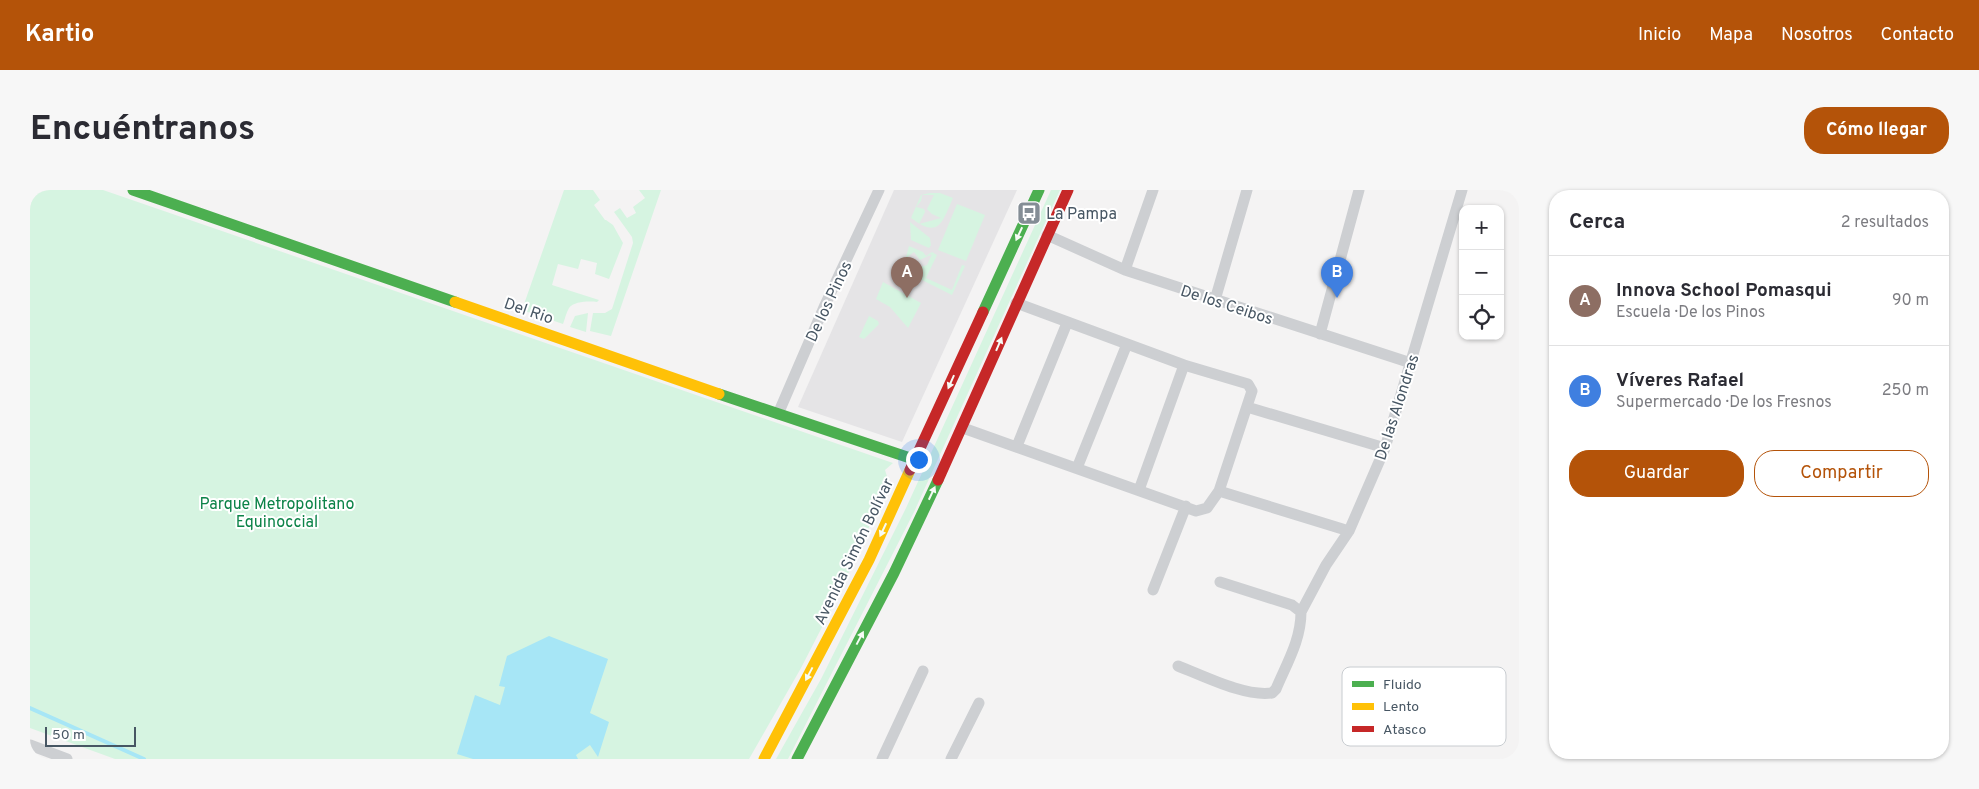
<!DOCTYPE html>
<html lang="es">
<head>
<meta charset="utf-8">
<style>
  :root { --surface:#fff; --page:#f7f7f7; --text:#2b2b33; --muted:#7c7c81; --line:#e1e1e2; --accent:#b45309 }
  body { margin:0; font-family:Overpass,sans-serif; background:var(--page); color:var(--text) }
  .controls { position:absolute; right:15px; top:15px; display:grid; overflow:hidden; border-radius:10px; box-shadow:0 1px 4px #0004 }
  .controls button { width:45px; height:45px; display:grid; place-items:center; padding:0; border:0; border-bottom:1px solid var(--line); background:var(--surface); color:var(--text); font:25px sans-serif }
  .scale { position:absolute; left:15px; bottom:12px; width:91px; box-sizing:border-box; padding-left:5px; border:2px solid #475663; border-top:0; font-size:14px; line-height:18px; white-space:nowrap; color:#475663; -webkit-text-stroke:4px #fff; paint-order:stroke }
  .you { position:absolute; left:888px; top:269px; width:18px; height:18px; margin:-12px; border:4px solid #fff; border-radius:50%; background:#1a73e8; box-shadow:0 0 0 8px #1a73e833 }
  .badge { display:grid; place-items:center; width:32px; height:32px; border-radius:50%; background:var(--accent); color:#fff; font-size:16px; font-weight:700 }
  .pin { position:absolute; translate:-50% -41px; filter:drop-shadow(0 1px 2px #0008) }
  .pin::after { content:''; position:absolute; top:26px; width:18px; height:15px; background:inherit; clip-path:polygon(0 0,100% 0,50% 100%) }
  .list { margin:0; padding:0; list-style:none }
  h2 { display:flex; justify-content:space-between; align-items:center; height:65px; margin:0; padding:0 20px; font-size:21px }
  h2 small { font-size:16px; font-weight:400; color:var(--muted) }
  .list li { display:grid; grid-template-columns:32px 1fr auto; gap:15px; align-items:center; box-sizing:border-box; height:90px; padding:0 20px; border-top:1px solid var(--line) }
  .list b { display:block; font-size:19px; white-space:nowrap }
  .list p { margin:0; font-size:16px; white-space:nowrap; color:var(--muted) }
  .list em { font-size:16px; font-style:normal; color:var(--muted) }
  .actions { display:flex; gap:10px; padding:15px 20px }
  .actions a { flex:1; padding:11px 0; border:1px solid var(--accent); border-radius:20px; text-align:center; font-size:18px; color:var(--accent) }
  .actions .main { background:var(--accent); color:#fff }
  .icon { flex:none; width:28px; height:28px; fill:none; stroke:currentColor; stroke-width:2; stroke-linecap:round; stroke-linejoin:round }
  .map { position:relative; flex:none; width:1489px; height:569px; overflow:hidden; border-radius:20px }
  header { display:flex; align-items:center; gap:30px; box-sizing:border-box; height:70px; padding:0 25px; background:var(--accent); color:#fff }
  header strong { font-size:24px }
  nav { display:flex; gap:28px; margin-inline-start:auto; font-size:18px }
  .intro { display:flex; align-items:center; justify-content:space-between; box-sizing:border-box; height:120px; padding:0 30px }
  h1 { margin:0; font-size:35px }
  .button { padding:12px 22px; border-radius:20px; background:var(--accent); color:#fff; font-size:18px; font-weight:700 }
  main { display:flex; gap:30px; padding:0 30px }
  aside { flex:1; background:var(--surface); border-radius:20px; box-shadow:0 1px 4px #0004 }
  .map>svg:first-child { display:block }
  .education { fill:#e5e4e6 }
  .green { fill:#d6f4e1; fill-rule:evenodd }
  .water { fill:#a7e6f6 }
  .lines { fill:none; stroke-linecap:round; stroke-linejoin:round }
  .stream { stroke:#a7e6f6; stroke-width:4 }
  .street { stroke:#cdcfd2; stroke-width:11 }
  .fast { stroke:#4caf50; stroke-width:11 }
  .slow { stroke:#ffc107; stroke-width:11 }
  .jam { stroke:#c62828; stroke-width:11 }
  .oneway { fill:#f6fbf6 }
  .labels { text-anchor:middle; stroke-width:4; stroke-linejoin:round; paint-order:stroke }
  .poi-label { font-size:16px; fill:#475663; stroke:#fff; text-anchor:start }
  .street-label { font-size:16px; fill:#475663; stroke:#fff }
  .park-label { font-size:16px; fill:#0c8348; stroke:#fff }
  .key { fill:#fff; stroke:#c8ccd0; stroke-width:1 }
  .key-label { font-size:14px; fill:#475663 }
</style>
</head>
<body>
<header>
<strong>Kartio</strong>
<nav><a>Inicio</a><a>Mapa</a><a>Nosotros</a><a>Contacto</a></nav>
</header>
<div class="intro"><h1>Encuéntranos</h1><a class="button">Cómo llegar</a></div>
<main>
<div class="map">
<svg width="1489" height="569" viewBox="0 0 1489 569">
  <rect width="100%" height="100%" fill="#f4f3f3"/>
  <path class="education" d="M864,0H987L872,252L768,217Z"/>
  <path class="green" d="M0,0H73L863,273L855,280L859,293L809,404L771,478L719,569H85L0,538Z
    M534,0H563L570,10L564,15L575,30H576L583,35L593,53L579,89L565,84L567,73L551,69L548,79L528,74L522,95L569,110L567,112C560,111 544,111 539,118C536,123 535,129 533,134L492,120Z
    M609,0H631L581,146L560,141L563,123H575L582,119L603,53L602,47L584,22L590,18L597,28L606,23L603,17L615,8Z
    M1021,0H1030L884,322L758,569H746L791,489L876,318Z
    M900,3H910L923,8C912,33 909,49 881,28L891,5ZM892,5H904L897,19L902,24L911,28L889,34L895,22L894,19L886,17L891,11Z
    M927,14L955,25L936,71L908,60Z
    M880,32L900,48L901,55L899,58L881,50Z
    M879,56L893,62L896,66L902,62L907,65L896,88L922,100L932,75L935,76L922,105L876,82L879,76L875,71ZM884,62L890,70L902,64L897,75L881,80L876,68Z
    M853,92L891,113L878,138L860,117L846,109Z
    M558,123L556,142L540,137L545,126Z
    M839,126L848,131L849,134L834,149L829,147Z"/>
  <path class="water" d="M519,446L578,469L560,523L579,532L568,567L560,555L546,565L548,569H443L427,564L445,505L470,515L475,497L469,496L477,466Z"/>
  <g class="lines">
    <path class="stream" d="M0,518L114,569"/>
    <path class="street" d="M1017,45L1095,80L1381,173
      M1095,80L1123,0
      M1185,110L1217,0
      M1290,144L1329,0
      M1217,217L1355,258
      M748,224L795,115L849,0
      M933,238L1166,321L1177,318L1189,301L1222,201L1218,194L1154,175L986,113
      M987,256L1037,133
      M1047,278L1097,154
      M1109,300L1154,175
      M1189,301L1319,341
      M1123,400L1156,316
      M1271,422L1296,375L1319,341L1355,258L1432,0
      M1148,476C1174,486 1215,507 1242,503L1246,499C1257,473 1271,450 1271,422L1262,415L1190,392
      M0,555L37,569
      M852,569L893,481
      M921,569L949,513"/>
    <path class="fast" d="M103,0L425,112
      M953,122L1009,0
      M689,204L886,270
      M767,569L864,383L908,290"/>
    <path class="slow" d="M425,112L689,204
      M734,569L839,370L880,280"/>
    <path class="jam" d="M880,280L953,122
      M908,290L1038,0"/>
  </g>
  <defs><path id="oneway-solid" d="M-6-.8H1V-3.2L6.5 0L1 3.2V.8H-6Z" transform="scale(1.25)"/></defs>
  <g class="oneway">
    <use href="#oneway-solid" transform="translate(989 44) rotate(115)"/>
    <use href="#oneway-solid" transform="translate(969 154) rotate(-67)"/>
    <use href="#oneway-solid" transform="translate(921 192) rotate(114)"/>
    <use href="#oneway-solid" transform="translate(902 303) rotate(-65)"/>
    <use href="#oneway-solid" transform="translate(853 340) rotate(115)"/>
    <use href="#oneway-solid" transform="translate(830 448) rotate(-62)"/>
    <use href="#oneway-solid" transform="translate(779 484) rotate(118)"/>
  </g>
  <defs>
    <g id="bus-square" transform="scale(1.25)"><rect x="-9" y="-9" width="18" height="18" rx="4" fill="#848d95" stroke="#fff"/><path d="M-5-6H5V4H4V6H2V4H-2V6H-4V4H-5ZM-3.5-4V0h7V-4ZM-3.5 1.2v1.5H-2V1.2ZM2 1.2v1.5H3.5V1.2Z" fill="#fff"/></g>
  </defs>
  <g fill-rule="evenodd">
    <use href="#bus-square" x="999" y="23"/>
  </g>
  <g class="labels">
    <g class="poi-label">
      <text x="1016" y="29">La Pampa</text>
    </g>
    <g class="street-label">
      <text transform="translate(798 111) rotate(-65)" y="6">De los Pinos</text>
      <text transform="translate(1197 114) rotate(18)" y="6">De los Ceibos</text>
      <text transform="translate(499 120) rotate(19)" y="6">Del Rio</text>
      <text transform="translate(1366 217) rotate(-72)" y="6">De las Alondras</text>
      <text transform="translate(823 361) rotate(-64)" y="6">Avenida Simón Bolívar</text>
    </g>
    <g class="park-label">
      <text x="247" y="319">Parque Metropolitano<tspan x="247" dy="18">Equinoccial</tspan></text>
    </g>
  </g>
  <rect x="1312" y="477" width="164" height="79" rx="8" class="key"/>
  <rect x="1322" y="491" width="22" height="6" fill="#4caf50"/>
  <rect x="1322" y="513" width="22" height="7" fill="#ffc107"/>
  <rect x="1322" y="536" width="22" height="6" fill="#c62828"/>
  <g class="key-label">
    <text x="1353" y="499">Fluido</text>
    <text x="1353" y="521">Lento</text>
    <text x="1353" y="544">Atasco</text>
  </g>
</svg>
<div class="controls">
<button>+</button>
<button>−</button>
<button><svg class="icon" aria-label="locate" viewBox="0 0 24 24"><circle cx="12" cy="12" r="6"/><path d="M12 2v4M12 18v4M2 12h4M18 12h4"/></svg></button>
</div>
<div class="scale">50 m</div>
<div class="you"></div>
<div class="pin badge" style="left:877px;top:108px;background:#8d6e63">A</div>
<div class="pin badge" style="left:1307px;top:108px;background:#3f7fe0">B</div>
</div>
<aside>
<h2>Cerca<small>2 resultados</small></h2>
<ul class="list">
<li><span class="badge" style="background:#8d6e63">A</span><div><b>Innova School Pomasqui</b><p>Escuela · De los Pinos</p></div><em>90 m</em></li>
<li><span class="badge" style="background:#3f7fe0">B</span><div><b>Víveres Rafael</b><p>Supermercado · De los Fresnos</p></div><em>250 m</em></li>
</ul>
<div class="actions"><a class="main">Guardar</a><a>Compartir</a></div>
</aside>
</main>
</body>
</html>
